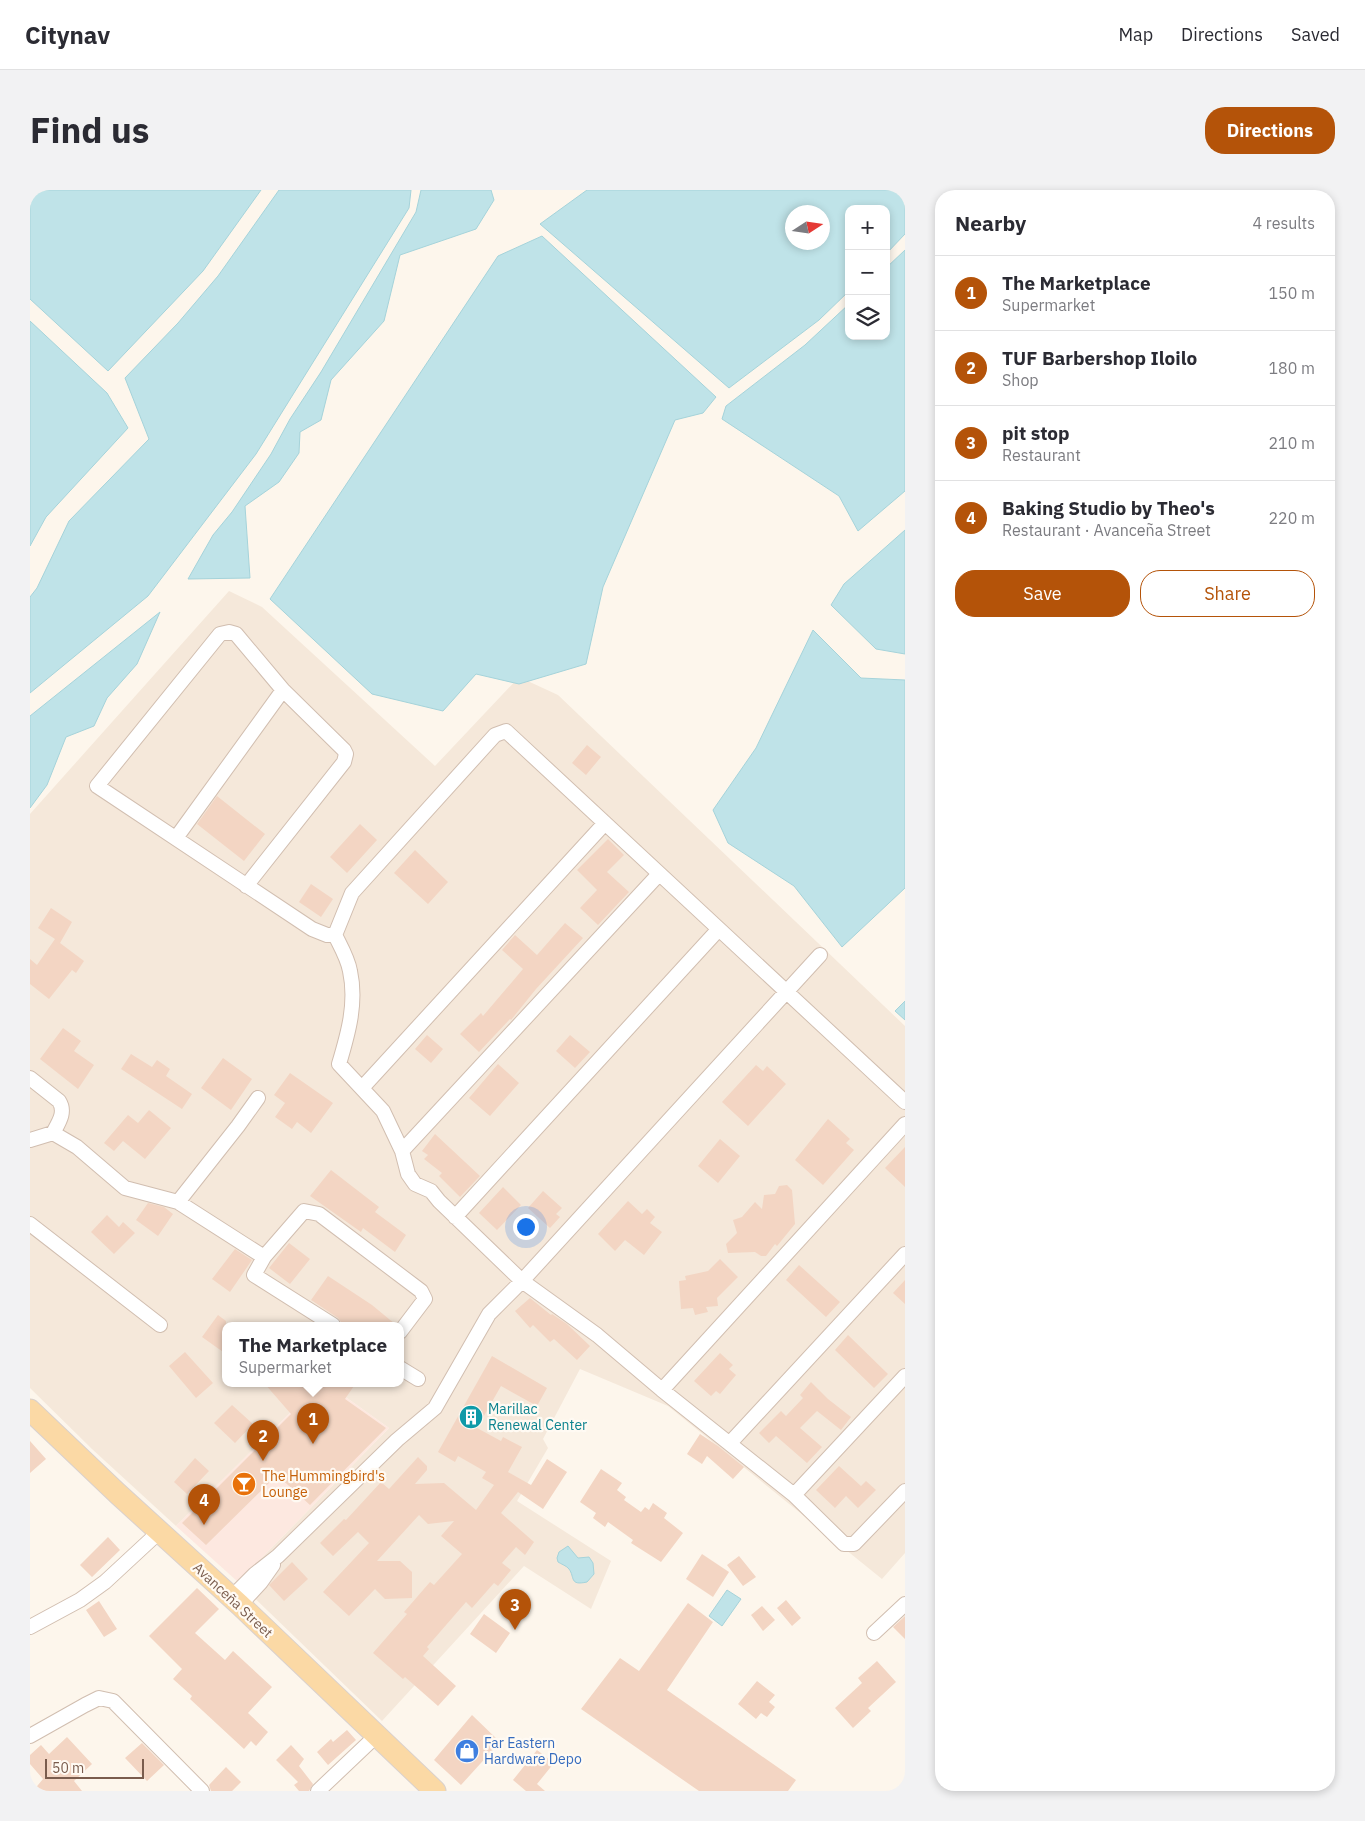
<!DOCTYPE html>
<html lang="en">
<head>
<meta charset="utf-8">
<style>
  :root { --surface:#fff; --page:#f2f2f3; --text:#2b2b33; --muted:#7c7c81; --line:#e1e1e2; --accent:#b45309 }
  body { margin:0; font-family:"IBM Plex Sans",sans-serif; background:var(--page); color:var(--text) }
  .controls { position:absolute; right:15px; top:15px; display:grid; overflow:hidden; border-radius:10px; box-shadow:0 2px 8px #0003 }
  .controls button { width:45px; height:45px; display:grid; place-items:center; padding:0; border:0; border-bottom:1px solid var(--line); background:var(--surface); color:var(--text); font:25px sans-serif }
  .compass { position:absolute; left:755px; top:15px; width:45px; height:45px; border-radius:50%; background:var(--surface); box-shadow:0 2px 8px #0003; rotate:78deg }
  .scale { position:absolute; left:15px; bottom:12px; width:99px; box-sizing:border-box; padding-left:5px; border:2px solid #7a5c4d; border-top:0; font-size:14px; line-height:18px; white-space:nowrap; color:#7a5c4d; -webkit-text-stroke:4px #fffaf3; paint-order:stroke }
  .you { position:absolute; left:495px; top:1036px; width:18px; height:18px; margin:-12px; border:4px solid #fff; border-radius:50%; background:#1a73e8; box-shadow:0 0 0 8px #1a73e833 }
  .badge { display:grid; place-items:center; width:32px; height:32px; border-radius:50%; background:var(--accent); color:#fff; font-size:16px; font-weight:700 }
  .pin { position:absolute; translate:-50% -41px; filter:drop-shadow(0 1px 2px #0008) }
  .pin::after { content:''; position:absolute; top:26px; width:18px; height:15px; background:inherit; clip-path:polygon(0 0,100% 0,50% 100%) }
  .popup { position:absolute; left:192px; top:1132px; width:182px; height:65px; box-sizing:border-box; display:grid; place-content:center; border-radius:10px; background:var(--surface); filter:drop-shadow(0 1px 4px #0005); font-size:16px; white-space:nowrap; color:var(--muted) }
  .popup b { font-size:19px; color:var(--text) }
  .popup::after { content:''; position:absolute; left:50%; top:100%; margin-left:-10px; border:10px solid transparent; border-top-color:var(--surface) }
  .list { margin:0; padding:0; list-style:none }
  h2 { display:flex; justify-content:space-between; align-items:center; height:65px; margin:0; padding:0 20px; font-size:21px }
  h2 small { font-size:16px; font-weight:400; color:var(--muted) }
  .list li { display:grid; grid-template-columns:32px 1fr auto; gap:15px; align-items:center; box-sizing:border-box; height:75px; padding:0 20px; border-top:1px solid var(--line) }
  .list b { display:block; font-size:19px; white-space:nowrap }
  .list p { margin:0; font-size:16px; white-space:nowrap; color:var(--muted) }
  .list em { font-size:16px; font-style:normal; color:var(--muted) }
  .actions { display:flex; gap:10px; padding:15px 20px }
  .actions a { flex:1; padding:11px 0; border:1px solid var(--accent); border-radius:20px; text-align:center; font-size:18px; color:var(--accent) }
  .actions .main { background:var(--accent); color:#fff }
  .icon { flex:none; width:28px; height:28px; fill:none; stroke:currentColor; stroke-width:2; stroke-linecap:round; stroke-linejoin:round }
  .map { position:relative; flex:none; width:875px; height:1601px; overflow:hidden; border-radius:20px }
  header { display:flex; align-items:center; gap:30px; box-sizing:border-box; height:70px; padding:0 25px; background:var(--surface); border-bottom:1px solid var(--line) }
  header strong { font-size:24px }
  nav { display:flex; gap:28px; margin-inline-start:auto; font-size:18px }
  .intro { display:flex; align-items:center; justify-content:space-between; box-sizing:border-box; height:120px; padding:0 30px }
  h1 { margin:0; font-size:35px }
  .button { padding:12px 22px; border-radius:20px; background:var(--accent); color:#fff; font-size:18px; font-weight:700 }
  main { display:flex; gap:30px; padding:0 30px }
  aside { flex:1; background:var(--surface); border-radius:20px; box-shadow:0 2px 8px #0003 }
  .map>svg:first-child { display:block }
  .residential { fill:#f5e8da }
  .commercial { fill:#fde8e0 }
  .water { fill:#bfe3e8; stroke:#a5d3da; fill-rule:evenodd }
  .building { fill:#f3d5c3 }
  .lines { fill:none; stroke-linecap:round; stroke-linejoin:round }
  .street-casing { stroke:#d1beb0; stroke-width:16 }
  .primary-casing { stroke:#dad1cd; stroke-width:23 }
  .street { stroke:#fff; stroke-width:14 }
  .primary { stroke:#fbd9a5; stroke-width:21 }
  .labels { text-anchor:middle; stroke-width:4.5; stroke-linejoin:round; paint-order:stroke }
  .culture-label { font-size:14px; fill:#0d838f; stroke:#fffaf3; text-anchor:start }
  .food-label { font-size:14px; fill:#c56008; stroke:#fffaf3; text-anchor:start }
  .street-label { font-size:14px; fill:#7a5c4d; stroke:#fffaf3 }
  .shop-label { font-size:14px; fill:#366cbe; stroke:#fffaf3; text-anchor:start }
</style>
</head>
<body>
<header>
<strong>Citynav</strong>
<nav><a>Map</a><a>Directions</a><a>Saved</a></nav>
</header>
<div class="intro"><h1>Find us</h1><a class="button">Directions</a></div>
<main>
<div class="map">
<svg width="875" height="1601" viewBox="0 0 875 1601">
  <rect width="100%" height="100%" fill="#fdf6ec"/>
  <path class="residential" d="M199,401L232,417L405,576L489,487L528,505L875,836V1363L852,1389L638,1216L550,1179L513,1249L518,1258L487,1311L581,1371L561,1419L494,1376L352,1531L208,1392L359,1238L296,1193H370V1135H196V1193H290L146,1336L62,1259L0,1198V624Z"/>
  <path class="commercial" d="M290,1193H296L359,1238L208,1392L146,1336Z"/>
  <path class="water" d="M0,0H231L173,81L78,181L0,109Z
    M249,0H381L379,18L226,264L118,406L0,503V407L7,398L39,331L119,249L95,188L148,133L188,86Z
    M391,0H461L464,10L446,39L370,65L354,131L301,190L291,230L270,242L269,263L249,292L215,316L220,388L158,389L183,345L202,322L241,264L260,229L291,182L386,22Z
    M557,0H875V44L856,64V19H819V101L789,130L699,198L510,34ZM762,22H792V52H762Z
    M512,46L686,207L673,223L645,230L573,397L556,474L489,494L446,484L413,521L342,504L240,409L468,66Z
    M875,60V301L828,341L809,306L692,229L696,216L775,155L819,114V146H856V78Z
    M0,131L77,203L98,238L16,327L0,356Z
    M875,340V464L846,459L801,415L814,394Z
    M130,422L107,474L77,508L64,536L36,547L17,595L0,618V526Z
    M783,440L831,488L875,490V698L812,757L764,696L698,653L683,620L726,558Z
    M875,811V830L865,821Z
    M538,1356L548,1368L559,1367L563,1373L564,1384L557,1392C539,1396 545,1387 539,1379C537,1376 531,1374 528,1372L527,1368L529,1362Z
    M697,1400L711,1409L692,1436L679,1426Z"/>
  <path class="building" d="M557,555L571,567L556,585L542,573Z
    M187,606L235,644L214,671L167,634Z
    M330,634L347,650L317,683L300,667Z
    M578,649L594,665L577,682L599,702L568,735L550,718L567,700L547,680Z
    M385,660L418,692L398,714L364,683Z
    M281,694L303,709L291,727L269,712Z
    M21,718L42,732L30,753L54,771L46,783L42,780L19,809L0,794V769L7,775L25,749L8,738Z
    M535,733L553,748L506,799L481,830L480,829L449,862L430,844L451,823L453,826L493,779L472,760L485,745L507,765Z
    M33,838L51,851L44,861L64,875L48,899L10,869Z
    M397,845L413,859L401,873L385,859Z
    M540,845L560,862L545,878L526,861Z
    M101,864L122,877L127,870L140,879L136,886L162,904L152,919L91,879Z
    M193,868L222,889L201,920L171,898Z
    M468,874L489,893L460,926L439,908Z
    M726,875L733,881L737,876L756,894L718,936L692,912Z
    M260,883L303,913L281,943L267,932L262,939L245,927L255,913L244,905Z
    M119,920L141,938L115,969L93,951L84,961L74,953L98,925L108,933Z
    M798,929L820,949L816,953L824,960L793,995L765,970Z
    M405,944L450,986L430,1007L409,986L412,983L394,969L398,965L392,961Z
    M690,949L710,966L688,993L668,976Z
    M875,957V997L855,978Z
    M301,980L349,1017L345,1022L376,1045L365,1062L333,1038L331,1042L280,1006Z
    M757,995L762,1000L765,1034L747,1056L745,1054L736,1066H731L725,1062L698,1063L696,1054L707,1043L703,1030L712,1027L725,1012L732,1019L734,1005L745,1004L749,996Z
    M473,997L491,1015L467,1040L449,1023Z
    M513,1001L532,1018L526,1024L530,1027L520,1038L498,1018Z
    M598,1011L612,1024L617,1019L625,1027L620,1033L632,1042L614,1065L595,1050L585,1061L568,1044Z
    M118,1013L134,1017L143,1024L128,1046L106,1030Z
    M77,1025L89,1037L93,1032L105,1043L84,1064L61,1042Z
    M259,1053L280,1069L260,1094L239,1078Z
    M205,1059L222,1070L200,1102L182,1089Z
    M690,1069L708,1087L687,1108L688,1116L676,1117L678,1122L665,1125L663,1118L651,1119L649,1091L656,1090L655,1086L678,1081Z
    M769,1075L810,1112L796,1127L756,1090Z
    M298,1086L342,1115L365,1134L364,1135H315L311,1132L308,1128L281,1110Z
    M875,1090V1114L863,1103Z
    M500,1108L521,1125L522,1124L537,1134L560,1156L547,1170L524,1149L520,1152L503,1135L500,1138L485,1121Z
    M188,1125L196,1131V1164L172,1147Z
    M818,1145L858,1184L844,1198L805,1160Z
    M155,1162L183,1193L166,1208L139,1176Z
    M690,1163L703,1175L699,1179L706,1185L690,1204L686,1201L681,1206L664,1191Z
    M462,1166L517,1198L507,1216L471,1196L447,1238L471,1251L473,1247L492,1257L478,1282L501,1295L517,1269L537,1282L513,1319L488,1302L484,1307L471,1323L504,1352L495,1365L486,1357L472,1373L481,1380L468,1396L464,1393L442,1418L436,1412L397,1457L399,1459L393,1466L426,1496L408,1516L375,1487L373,1489L343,1463L377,1424L374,1422L400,1392L404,1395L432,1364L411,1346L424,1331L398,1334L389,1325L347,1371H370L382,1382V1408L355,1409L345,1399L319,1426L293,1402L339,1353L328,1342L303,1366L290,1353L314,1329L316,1330L351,1292L359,1299L388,1267L397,1276V1280L385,1294L414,1293L446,1320L464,1295L452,1288L456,1282L428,1266L425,1272L408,1262Z
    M781,1192L798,1209L821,1227L811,1240L787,1221L770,1238L792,1257L777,1273L746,1246L739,1253L729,1243L751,1221L756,1226L773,1208L770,1205Z
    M234,1193H326L315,1209L356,1238L280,1315L247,1285L176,1355L152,1333L261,1224Z
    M202,1215L223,1234L205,1253L184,1233Z
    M670,1244L688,1256L714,1277L703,1289L677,1266L672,1274L657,1264Z
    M0,1251L16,1269L0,1283Z
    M165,1268L179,1281L157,1304L144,1292Z
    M809,1276L831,1296L836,1291L846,1300L828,1318L816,1306L805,1318L786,1300Z
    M571,1279L592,1293L587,1300L596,1307L594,1310L611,1322L615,1317L619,1320L623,1313L637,1323L634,1328L653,1343L631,1372L601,1353L603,1350L578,1332L575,1337L563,1328L566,1323L550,1312Z
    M78,1347L90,1360L62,1387L50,1375Z
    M672,1364L699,1382L683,1407L656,1389Z
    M709,1366L726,1387L713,1396L697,1375Z
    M262,1372L278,1389L254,1411L239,1395Z
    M167,1398L189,1419L165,1443L195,1470L203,1461L242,1497L218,1523L238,1542L226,1556L221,1551L214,1559L160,1509L162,1506L143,1489L152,1479L119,1446Z
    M756,1410L771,1428L762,1436L747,1418Z
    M69,1411L87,1439L74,1447L56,1420Z
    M658,1413L683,1432L637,1500L766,1590L758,1601H669L551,1519L590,1468L609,1481Z
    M732,1416L745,1430L733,1441L721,1425Z
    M454,1424L480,1443L466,1463L440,1444Z
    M875,1426V1449L863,1437Z
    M847,1471L866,1492L838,1518L841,1521L823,1538L805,1518L832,1493L828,1488Z
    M727,1491L745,1505L739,1512L745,1517L737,1527L731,1523L726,1529L708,1514Z
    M442,1525L470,1552L431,1595L404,1570Z
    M317,1540L326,1550L298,1575L287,1562L301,1549L303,1552Z
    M37,1547L62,1574L44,1591L52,1601H3L13,1589L0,1574V1565L11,1555L19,1564Z
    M112,1553L134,1575L117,1591L95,1568Z
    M261,1555L274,1569L269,1576L283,1594L279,1601H269L264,1595L268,1592L246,1570Z
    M507,1560L524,1573L507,1594L515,1601H496L483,1590Z
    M196,1577L211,1592L202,1601H181L179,1595Z"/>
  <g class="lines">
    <g class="street-casing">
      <path id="street" d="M146,648L253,500
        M216,696L314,572L316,564L314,560L253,500L206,444L199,442L190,444L67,596L282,739L297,745H305
        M0,888L29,911C36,922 29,932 23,943
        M332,898L575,633
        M875,912L476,541L465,545L322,703L305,745C311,757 318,769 320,781C327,813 318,844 309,874L353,921L372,961L378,984L385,994L401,1001L409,1011L492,1091L567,1145L632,1200L764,1305L814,1354H824L875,1301
        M0,950L23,943L47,957L95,998L148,1012L234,1067
        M372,961L629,684
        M148,1012L208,936L228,908
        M425,1027L688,740
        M0,1034L130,1135
        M303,1135L224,1085L234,1067L274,1021L289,1024L391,1101L395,1109L370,1142
        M370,1178L388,1189
        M632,1200L875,934
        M700,1253L875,1064
        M764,1305L875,1186
        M202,1407L225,1384L248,1366L367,1250L405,1218L459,1124L492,1091L790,765
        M210,1415L231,1392L243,1375
        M0,1437L50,1410L75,1392L129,1342
        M844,1443L875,1414
        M0,1546L55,1515L69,1508L83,1511L172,1601
        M288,1601L346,1546"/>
    </g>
    <g class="primary-casing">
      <path id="primary" d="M0,1220L87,1303L210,1415L405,1601"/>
    </g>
    <use href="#street" class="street"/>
    <use href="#primary" class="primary"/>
  </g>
  <defs>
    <g id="building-disc" transform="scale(1.25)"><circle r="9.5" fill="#0f9aa8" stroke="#fffaf3"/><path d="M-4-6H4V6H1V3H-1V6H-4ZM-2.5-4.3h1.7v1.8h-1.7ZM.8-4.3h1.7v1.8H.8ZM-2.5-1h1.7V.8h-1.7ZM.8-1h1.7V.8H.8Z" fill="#fff"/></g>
    <g id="bar-disc" transform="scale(1.25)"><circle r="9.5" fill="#e8710a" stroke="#fffaf3"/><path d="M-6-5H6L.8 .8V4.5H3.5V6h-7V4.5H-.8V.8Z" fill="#fff"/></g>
    <g id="shop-disc" transform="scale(1.25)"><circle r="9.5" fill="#3f7fe0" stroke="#fffaf3"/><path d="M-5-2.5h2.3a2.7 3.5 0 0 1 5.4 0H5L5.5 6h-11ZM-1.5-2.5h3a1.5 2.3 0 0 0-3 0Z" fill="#fff"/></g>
  </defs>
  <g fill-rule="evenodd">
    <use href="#building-disc" x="441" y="1227"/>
    <use href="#bar-disc" x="214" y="1294"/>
    <use href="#shop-disc" x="437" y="1561"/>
  </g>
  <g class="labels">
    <g class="culture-label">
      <text x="458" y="1224">Marillac<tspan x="458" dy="16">Renewal Center</tspan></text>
    </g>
    <g class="food-label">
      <text x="232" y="1291">The Hummingbird's<tspan x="232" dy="16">Lounge</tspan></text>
    </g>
    <g class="street-label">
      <text transform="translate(203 1410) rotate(43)" y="5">Avanceña Street</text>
    </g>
    <g class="shop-label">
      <text x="454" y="1558">Far Eastern<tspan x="454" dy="16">Hardware Depo</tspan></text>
    </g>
  </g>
</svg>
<div class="controls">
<button>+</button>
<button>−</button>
<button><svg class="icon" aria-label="layers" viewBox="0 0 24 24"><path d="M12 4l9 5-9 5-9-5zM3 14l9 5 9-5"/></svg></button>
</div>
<svg class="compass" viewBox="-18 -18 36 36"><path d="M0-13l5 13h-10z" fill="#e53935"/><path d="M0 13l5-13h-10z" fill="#7c7c81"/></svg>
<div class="scale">50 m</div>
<div class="you"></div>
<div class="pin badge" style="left:283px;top:1254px">1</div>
<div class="popup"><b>The Marketplace</b>Supermarket</div>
<div class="pin badge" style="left:233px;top:1271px">2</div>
<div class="pin badge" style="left:485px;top:1440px">3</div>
<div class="pin badge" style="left:174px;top:1335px">4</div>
</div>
<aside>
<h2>Nearby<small>4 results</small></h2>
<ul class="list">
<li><span class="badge">1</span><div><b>The Marketplace</b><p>Supermarket</p></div><em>150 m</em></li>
<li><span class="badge">2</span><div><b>TUF Barbershop Iloilo</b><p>Shop</p></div><em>180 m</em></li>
<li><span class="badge">3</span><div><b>pit stop</b><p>Restaurant</p></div><em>210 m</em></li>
<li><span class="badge">4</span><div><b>Baking Studio by Theo's</b><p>Restaurant · Avanceña Street</p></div><em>220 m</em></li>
</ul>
<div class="actions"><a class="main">Save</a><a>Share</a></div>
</aside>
</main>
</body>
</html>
